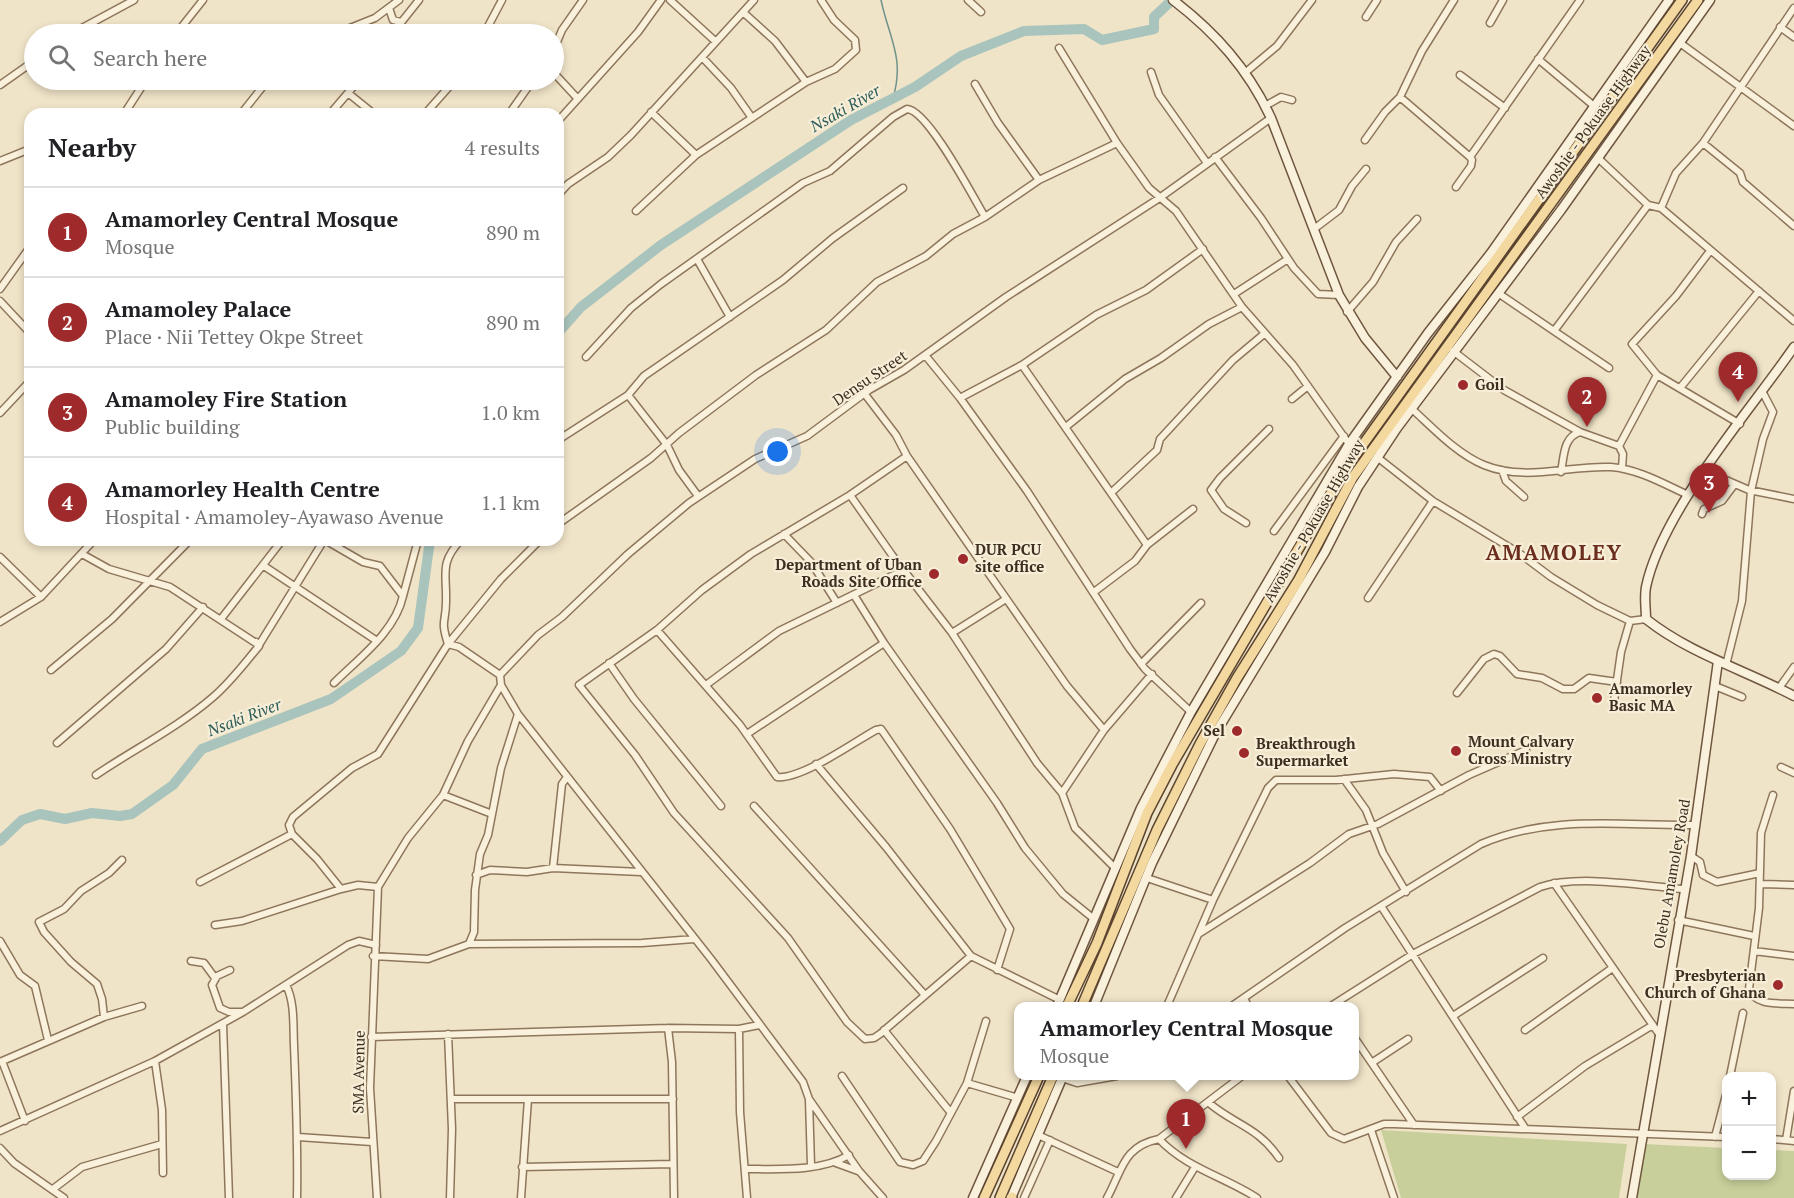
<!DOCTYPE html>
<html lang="en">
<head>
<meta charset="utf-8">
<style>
  :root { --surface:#fff; --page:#f2f2f2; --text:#202124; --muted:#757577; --line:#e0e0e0; --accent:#9e2a2b }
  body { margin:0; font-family:"PT Serif",serif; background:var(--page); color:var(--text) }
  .controls { position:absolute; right:18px; bottom:18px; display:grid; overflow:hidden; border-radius:12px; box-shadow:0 3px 9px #0003 }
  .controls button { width:54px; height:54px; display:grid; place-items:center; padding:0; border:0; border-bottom:2px solid var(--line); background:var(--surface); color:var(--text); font:30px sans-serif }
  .you { position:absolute; left:778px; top:452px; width:21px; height:21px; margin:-15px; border:4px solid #fff; border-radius:50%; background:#1a73e8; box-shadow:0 0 0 9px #1a73e833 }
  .badge { display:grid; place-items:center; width:39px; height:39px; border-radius:50%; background:var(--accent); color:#fff; font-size:20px; font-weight:700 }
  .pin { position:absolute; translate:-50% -50px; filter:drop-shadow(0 2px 3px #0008) }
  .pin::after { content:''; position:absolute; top:32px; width:21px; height:18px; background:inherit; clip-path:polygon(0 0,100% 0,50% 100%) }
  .popup { position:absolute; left:1014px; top:1002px; width:345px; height:78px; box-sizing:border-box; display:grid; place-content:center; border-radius:12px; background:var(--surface); filter:drop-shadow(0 2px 4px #0005); font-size:20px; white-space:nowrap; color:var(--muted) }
  .popup b { font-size:22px; color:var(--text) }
  .popup::after { content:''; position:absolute; left:50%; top:100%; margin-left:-12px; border:12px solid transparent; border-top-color:var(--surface) }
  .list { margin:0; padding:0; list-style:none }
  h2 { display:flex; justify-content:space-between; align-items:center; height:78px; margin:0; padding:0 24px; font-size:26px }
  h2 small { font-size:20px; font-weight:400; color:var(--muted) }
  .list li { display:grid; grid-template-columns:39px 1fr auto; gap:18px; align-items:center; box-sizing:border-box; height:90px; padding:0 24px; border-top:2px solid var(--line) }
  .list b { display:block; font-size:22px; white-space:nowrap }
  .list p { margin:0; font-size:20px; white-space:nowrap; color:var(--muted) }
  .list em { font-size:20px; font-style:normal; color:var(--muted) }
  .icon { flex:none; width:33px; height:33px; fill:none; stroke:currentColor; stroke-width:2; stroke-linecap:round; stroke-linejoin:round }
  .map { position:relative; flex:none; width:1794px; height:1198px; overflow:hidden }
  .search { position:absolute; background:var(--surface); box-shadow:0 3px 9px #0003; left:24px; top:24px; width:540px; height:66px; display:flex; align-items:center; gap:15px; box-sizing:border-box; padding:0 21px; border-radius:33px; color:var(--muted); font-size:22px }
  .panel { position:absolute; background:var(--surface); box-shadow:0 3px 9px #0003; left:24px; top:108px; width:540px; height:438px; border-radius:18px }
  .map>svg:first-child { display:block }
  .green { fill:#c9cf9b }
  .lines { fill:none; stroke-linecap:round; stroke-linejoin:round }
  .stream { stroke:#6f938a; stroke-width:1.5 }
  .river { stroke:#a9c4bc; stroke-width:10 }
  .street-casing { stroke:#8d765c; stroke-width:9 }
  .secondary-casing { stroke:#6f573f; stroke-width:11 }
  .primary-casing { stroke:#5b4430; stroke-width:12 }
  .street { stroke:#faf1dc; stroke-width:6 }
  .secondary { stroke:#faf1dc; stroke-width:8 }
  .primary { stroke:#f3d9a0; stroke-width:9 }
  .poi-dot { fill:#9e2a2b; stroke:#f7eed8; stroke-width:2 }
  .labels { text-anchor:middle; stroke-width:4.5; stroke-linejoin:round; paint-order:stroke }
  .street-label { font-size:15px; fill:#3d2e20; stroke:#f7eed8 }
  .poi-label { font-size:15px; font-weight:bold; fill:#3d2e20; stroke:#f7eed8; text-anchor:start }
  .water-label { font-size:16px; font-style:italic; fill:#2f5d5a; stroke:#f7eed8 }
  .district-label { font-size:21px; font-weight:bold; letter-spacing:1.5px; fill:#6b2e1e; stroke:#f7eed8 }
</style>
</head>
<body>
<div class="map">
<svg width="1794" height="1198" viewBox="0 0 1794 1198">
  <rect width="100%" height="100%" fill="#f0e4c8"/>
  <path class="green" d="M1381,1130L1627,1144L1619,1198H1401Z
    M1644,1144L1726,1148V1176H1772V1150L1794,1151V1198H1636Z"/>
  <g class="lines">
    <path class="stream" d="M881,0C889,38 905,58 893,98"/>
    <path class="river" d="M558,333L581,307L661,245L851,120L915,87L961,56L1024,31L1084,29L1102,40L1154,29V17L1172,0
      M0,841L22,820L40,814L65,819L92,813L120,816L132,814L173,785L202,749L331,699L401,651L418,628L430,540"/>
    <g class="street-casing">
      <path id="street" d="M670,0L715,41
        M968,0L981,12
        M389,8L393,20L401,22
        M744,13L775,41L806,82
        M1366,17L1377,0
        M1490,23L1503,0
        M1780,27L1794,37
        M71,34L134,0
        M176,34L203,0
        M335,34L375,18L399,0
        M392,34L419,0
        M484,34L502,0
        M1680,43L1794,126
        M1059,48L1117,143L1149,188L1176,211L1242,307L1293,365L1349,444
        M554,49L562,30L583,0
        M702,57L731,88L752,118
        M1538,59L1594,106
        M1151,72L1159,95L1207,163
        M1246,72L1277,46L1312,0
        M554,73L578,99
        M1460,75L1505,108
        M975,84L998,123L1039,180
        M0,85L34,61
        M348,93L374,114
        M1400,97L1470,157
        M1265,106L1281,97L1292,100
        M651,112L696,155
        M124,114L146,80
        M241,114L268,80
        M330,114L359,80
        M425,114L455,80
        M509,114L533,80
        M558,121L638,32L661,0
        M1365,140L1385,112L1400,97L1422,51L1454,0
        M1703,143L1740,173L1743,182L1794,226
        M1215,157L1261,218L1294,268L1318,294L1339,295
        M1598,158L1648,205L1661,208L1794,321
        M0,161L30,149
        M1456,187L1471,166L1472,160L1470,157L1580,0
        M558,195L568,184L608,157L631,135L754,0
        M1661,208L1676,173L1703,143L1794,8
        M636,211L696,155L806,82L835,69L856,50L855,40L834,20L821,0
        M1314,229L1339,210L1352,186L1366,169
        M1710,251L1676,296L1632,344L1657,375L1740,424
        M697,259L730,317
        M0,289L30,247
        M1498,293L1554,331L1648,205
        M1234,294L1288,259
        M0,301L30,333
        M1347,312L1373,282L1396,242L1417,219
        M1554,331L1609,368
        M1453,351L1504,390L1580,432
        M925,355L960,398L1027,491L1130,649L1145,669L1191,712
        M586,357L631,308L661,284L803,183L830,171L893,117L907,109C928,110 973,197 985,217
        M1022,365L1147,545
        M1680,388L1759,291
        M864,393L896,435L907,456L1067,686L1104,730
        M628,395L667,445L679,470L698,496
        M960,398L1022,365L1096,315L1146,290L1203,249
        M1292,399L1308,386
        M1412,409C1433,428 1457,454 1484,465C1526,482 1568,465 1611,467C1638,469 1664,484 1688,495
        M0,413L30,381
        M1067,426L1125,379L1161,358L1209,324L1242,307
        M558,440L628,395L644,376L783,280L833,238L903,188
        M1619,446L1657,375
        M907,456L850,495L751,554L702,590L657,630L579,685L635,755L674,813L788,938L847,1022L865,1039L874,1038L880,1034L971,956
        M1377,457L1433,501L1519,553L1551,577L1597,605L1630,621L1646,619
        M1502,470L1506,481L1524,497
        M1705,471L1749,490L1794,499
        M1561,472C1564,457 1563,437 1580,432L1619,446L1623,454L1622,468
        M1112,492L1157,450L1160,439L1233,360L1264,334
        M850,495L892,555L952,633L1037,763L1062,793L1075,828L1115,868
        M1702,514L1704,509L1722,501L1734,485
        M1246,523L1224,509L1211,490L1220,478L1269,429
        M558,524L651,458L679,433L756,375L826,330L877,282L926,256L953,234L985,217L1039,180L1117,143
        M1274,531L1344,436
        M784,534L811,562L837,603
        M325,540L363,562L380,566L403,596C395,632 359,658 334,683
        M82,554L109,569L170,587L259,645L324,540
        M0,557L41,597
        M264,566L377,641
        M1094,592L1135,561L1147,545L1193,509
        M854,595L884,643L997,803L1025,848L1063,894L1094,919
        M403,596L418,540
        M1368,598L1433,501
        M221,619L280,543
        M0,622L41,597L94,540
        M657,630L740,725L777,777C801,780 854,742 876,730L881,729L950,829L1010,929L997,970
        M952,633L1006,599
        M448,644L501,579L540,540
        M448,644C440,619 446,623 446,602C447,574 439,563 461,540
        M609,663L634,699L721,806
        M1141,664L1201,603
        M1726,665L1742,601L1751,491L1763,439L1773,412L1762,391
        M51,670L112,619L190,540
        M500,675L538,635L562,617L628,554L689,503L755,459L807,436L869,390L904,370L1006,297L1158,199L1271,118
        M706,685L779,631L904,570
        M1715,686L1742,697
        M1779,688L1794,667
        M1457,693L1484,659L1494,654L1500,656L1517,674L1542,678L1563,689H1574L1589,678L1617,682
        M1613,708L1621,652L1630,621
        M518,714L711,959L803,1082L809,1099L859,1171L883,1198
        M747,734L884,643
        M57,743L166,649L203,607
        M816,764L886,847L971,956L1060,1000
        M1781,767L1794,773
        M96,775C134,749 177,728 212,698C230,683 244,664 259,646L256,642
        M1344,779L1366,810L1383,853L1406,892
        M1062,793L1104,730L1152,674
        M1773,795L1761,833L1759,908L1749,989C1755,1006 1779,1003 1794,1004
        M754,806L925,995
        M492,814L443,795L468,741L501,685
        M1691,856L1700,862L1703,875L1717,882L1760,873
        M553,868L562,784L567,777
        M476,875L490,870L527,872L553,868L641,872
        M1147,878L1213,900
        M200,882L292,834
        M1554,883L1659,1034
        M1761,884L1794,885
        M378,887L408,838L443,795
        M341,889L317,859L292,834L289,825L293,817L352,768L378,754L448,644L459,647L500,675
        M1381,906L1525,1128
        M1678,920L1754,936
        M215,925L242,921L341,889L358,885L378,887L370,1088L377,1198
        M1200,933L1310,863L1349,834L1378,824L1469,775L1526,750
        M0,941L20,975L35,986L48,1040
        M469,944L642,943L694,939
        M1754,951L1794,956
        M373,956L428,959L469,944L474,932L475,890L480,854L488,835L501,768L518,714L501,685L500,675
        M191,961L204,963L215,978
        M230,970L217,976L212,985L220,1008L229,1012H242
        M286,985C295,1002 293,1026 294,1045C296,1096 298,1147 297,1198
        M1244,998L1248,1006
        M1167,1006L1213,900L1268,788L1276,780H1336L1394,774L1430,777L1441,791
        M1232,1006L1345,928L1481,844C1551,814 1620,826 1694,825
        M1331,1006L1413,954L1540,887C1579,874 1642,886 1684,889
        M1453,1016L1543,958
        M104,1017L102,999L97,984L71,962L44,932L39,922L64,909L81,891L109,873L122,860
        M223,1024L229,1198
        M668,1028L672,1062L674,1198
        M739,1029L740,1112L747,1198
        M884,1030L951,1113
        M1525,1030L1611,969
        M448,1034L452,1129L450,1198
        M371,1037L668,1028L739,1029L759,1025
        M1354,1037L1414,1125
        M2,1061L25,1121
        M155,1061L162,1110L163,1173
        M0,1062L104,1017L142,1006
        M1373,1062L1408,1039
        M842,1076L900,1162L913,1165L923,1161L936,1141L967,1083L986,1021
        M1288,1076L1331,1133L1344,1139L1384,1124H1394L1726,1137
        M1730,1076L1743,1013
        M1062,1078L1077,1083L1117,1076
        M967,1083L1018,1098
        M451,1099H673
        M809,1100L811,1165
        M1209,1103C1235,1125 1258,1127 1279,1158
        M1517,1117L1585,1066L1653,1025
        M1371,1130L1394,1198
        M0,1131L155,1061L243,1012L348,945L359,941L376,945
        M1038,1135L1118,1172
        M298,1137L372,1142
        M1715,1137L1726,1095
        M1159,1139C1186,1168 1225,1177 1257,1198
        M1772,1139L1794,1141
        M1786,1140L1794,1091
        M0,1148L14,1163L64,1198
        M836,1163L858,1171
        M522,1167L673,1164
        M745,1169C778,1169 821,1172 849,1155
        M53,1189L82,1167L162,1144
        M521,1198L528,1099
        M1024,1198L1050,1140
        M1107,1198C1122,1171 1123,1146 1159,1139L1242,1076
        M1176,1198L1195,1167"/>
    </g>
    <g class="secondary-casing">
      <path id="secondary" d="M1173,0C1216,33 1248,69 1271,118L1339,295L1365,338L1397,377
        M1794,347C1749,412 1662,511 1646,587C1644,597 1646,609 1646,619C1690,654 1745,670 1794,696
        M1057,1006L1141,808L1191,712L1349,444L1428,333L1491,253L1669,0
        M1094,1006L1152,863L1215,734L1325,552L1358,487L1397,428L1561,210L1710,0
        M973,1198L1027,1076
        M1011,1198L1063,1076
        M1632,1198L1691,856L1718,661"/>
    </g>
    <g class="primary-casing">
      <path id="primary" d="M1067,1006L1097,943L1147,813L1173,763L1344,471L1682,0
        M1082,1006L1157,830L1200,744L1237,678L1298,581L1353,477L1698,0
        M984,1198L1039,1076
        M1000,1198L1053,1076
        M1011,1198L1012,1197"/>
    </g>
    <use href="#street" class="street"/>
    <use href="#secondary" class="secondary"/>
    <use href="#primary" class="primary"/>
  </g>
  <g class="poi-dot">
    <circle cx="1463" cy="385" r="6"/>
    <circle cx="963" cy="559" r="6"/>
    <circle cx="934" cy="574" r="6"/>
    <circle cx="1597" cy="698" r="6"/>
    <circle cx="1237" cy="731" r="6"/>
    <circle cx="1456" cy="751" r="6"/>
    <circle cx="1244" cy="753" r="6"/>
    <circle cx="1778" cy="985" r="6"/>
  </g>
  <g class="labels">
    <g class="street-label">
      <text transform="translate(1593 122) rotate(-54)" y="5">Awoshie - Pokuase Highway</text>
      <text transform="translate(870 378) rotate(-34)" y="5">Densu Street</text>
      <text transform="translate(1314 521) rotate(-60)" y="5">Awoshie - Pokuase Highway</text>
      <text transform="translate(1672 874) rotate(-80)" y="5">Olebu Amamoley Road</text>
      <text transform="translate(359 1072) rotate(-89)" y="5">SMA Avenue</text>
    </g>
    <g class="poi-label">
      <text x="1475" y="390">Goil</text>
      <text x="975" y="555">DUR PCU<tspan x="975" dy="17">site office</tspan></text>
      <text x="922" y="570" text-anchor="end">Department of Uban<tspan x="922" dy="17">Roads Site Office</tspan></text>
      <text x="1609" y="694">Amamorley<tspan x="1609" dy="17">Basic MA</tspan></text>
      <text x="1225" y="736" text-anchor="end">Sel</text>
      <text x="1468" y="747">Mount Calvary<tspan x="1468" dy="17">Cross Ministry</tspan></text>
      <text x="1256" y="749">Breakthrough<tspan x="1256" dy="17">Supermarket</tspan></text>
      <text x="1766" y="981" text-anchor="end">Presbyterian<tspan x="1766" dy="17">Church of Ghana</tspan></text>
    </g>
    <g class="water-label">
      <text transform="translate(845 108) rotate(-30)" y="6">Nsaki River</text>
      <text transform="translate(244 717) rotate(-21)" y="6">Nsaki River</text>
    </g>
    <g class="district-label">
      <text x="1554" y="560">AMAMOLEY</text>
    </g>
  </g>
</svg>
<div class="controls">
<button>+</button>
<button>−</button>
</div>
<div class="you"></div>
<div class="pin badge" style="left:1186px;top:1149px">1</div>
<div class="popup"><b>Amamorley Central Mosque</b>Mosque</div>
<div class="pin badge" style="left:1587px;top:427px">2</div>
<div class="pin badge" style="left:1709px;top:513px">3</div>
<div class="pin badge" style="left:1738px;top:402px">4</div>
<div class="search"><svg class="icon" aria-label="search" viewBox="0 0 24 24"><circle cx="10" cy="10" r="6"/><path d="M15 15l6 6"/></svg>Search here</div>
<section class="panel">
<h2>Nearby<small>4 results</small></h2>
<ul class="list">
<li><span class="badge">1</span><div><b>Amamorley Central Mosque</b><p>Mosque</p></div><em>890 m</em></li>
<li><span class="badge">2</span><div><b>Amamoley Palace</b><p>Place · Nii Tettey Okpe Street</p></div><em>890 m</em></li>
<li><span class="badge">3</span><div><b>Amamoley Fire Station</b><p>Public building</p></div><em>1.0 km</em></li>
<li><span class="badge">4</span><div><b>Amamorley Health Centre</b><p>Hospital · Amamoley-Ayawaso Avenue</p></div><em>1.1 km</em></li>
</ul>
</section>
</div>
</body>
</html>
